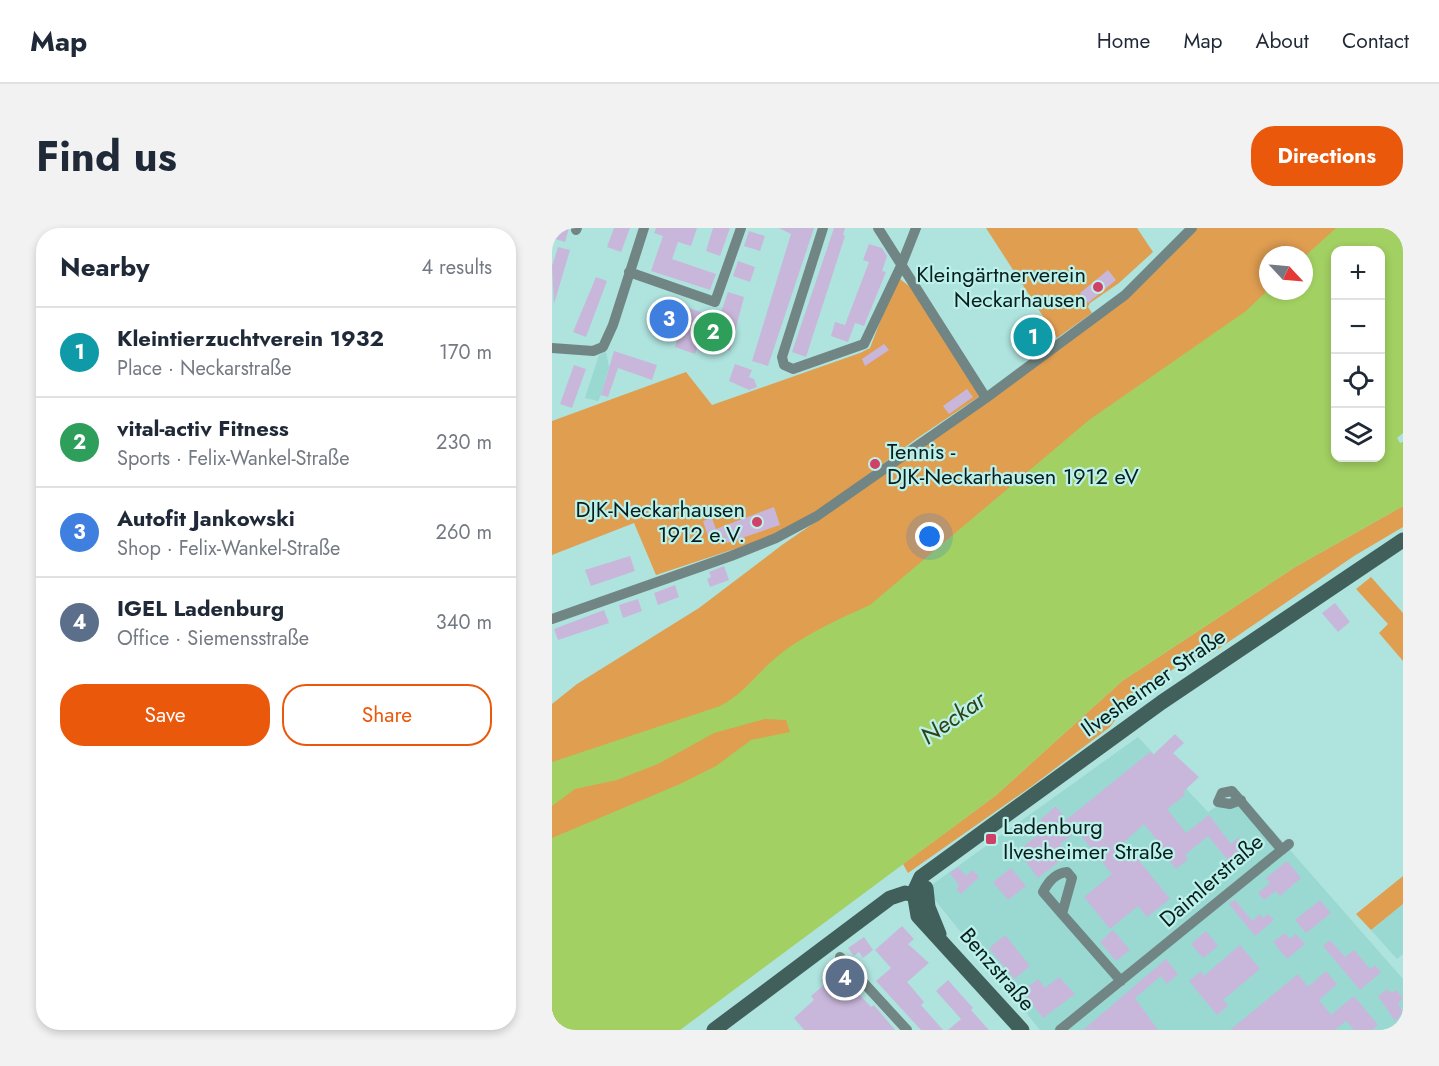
<!DOCTYPE html>
<html lang="en">
<head>
<meta charset="utf-8">
<style>
  :root { --surface:#fff; --page:#f2f2f3; --text:#1f2937; --muted:#747a83; --line:#e0e1e3; --accent:#ea580c }
  body { margin:0; font-family:Jost,sans-serif; background:var(--page); color:var(--text) }
  .controls { position:absolute; right:18px; top:18px; display:grid; overflow:hidden; border-radius:12px; box-shadow:0 3px 9px #0003 }
  .controls button { width:54px; height:54px; display:grid; place-items:center; padding:0; border:0; border-bottom:2px solid var(--line); background:var(--surface); color:var(--text); font:30px sans-serif }
  .compass { position:absolute; left:707px; top:18px; width:54px; height:54px; border-radius:50%; background:var(--surface); box-shadow:0 3px 9px #0003; rotate:116deg }
  .you { position:absolute; left:378px; top:309px; width:21px; height:21px; margin:-15px; border:4px solid #fff; border-radius:50%; background:#1a73e8; box-shadow:0 0 0 9px #1a73e833 }
  .badge { display:grid; place-items:center; width:39px; height:39px; border-radius:50%; background:var(--accent); color:#fff; font-size:20px; font-weight:700 }
  .pin { position:absolute; translate:-50% -50%; border:3px solid #fff; box-shadow:0 2px 6px #0006 }
  .list { margin:0; padding:0; list-style:none }
  h2 { display:flex; justify-content:space-between; align-items:center; height:78px; margin:0; padding:0 24px; font-size:26px }
  h2 small { font-size:20px; font-weight:400; color:var(--muted) }
  .list li { display:grid; grid-template-columns:39px 1fr auto; gap:18px; align-items:center; box-sizing:border-box; height:90px; padding:0 24px; border-top:2px solid var(--line) }
  .list b { display:block; font-size:22px; white-space:nowrap }
  .list p { margin:0; font-size:20px; white-space:nowrap; color:var(--muted) }
  .list em { font-size:20px; font-style:normal; color:var(--muted) }
  .actions { display:flex; gap:12px; padding:18px 24px }
  .actions a { flex:1; padding:14px 0; border:2px solid var(--accent); border-radius:24px; text-align:center; font-size:21px; color:var(--accent) }
  .actions .main { background:var(--accent); color:#fff }
  .icon { flex:none; width:33px; height:33px; fill:none; stroke:currentColor; stroke-width:2; stroke-linecap:round; stroke-linejoin:round }
  .map { position:relative; flex:none; width:851px; height:802px; overflow:hidden; border-radius:24px }
  header { display:flex; align-items:center; gap:36px; box-sizing:border-box; height:84px; padding:0 30px; background:var(--surface); border-bottom:2px solid var(--line) }
  header strong { font-size:28px }
  nav { display:flex; gap:33px; margin-inline-start:auto; font-size:21px }
  .intro { display:flex; align-items:center; justify-content:space-between; box-sizing:border-box; height:144px; padding:0 36px }
  h1 { margin:0; font-size:42px }
  .button { padding:15px 27px; border-radius:24px; background:var(--accent); color:#fff; font-size:21px; font-weight:700 }
  main { display:flex; gap:36px; padding:0 36px }
  aside { flex:1; background:var(--surface); border-radius:24px; box-shadow:0 3px 9px #0003 }
  .map>svg:first-child { display:block }
  .built { fill:#9ad8d2 }
  .green { fill:#e09e51; fill-rule:evenodd }
  .water { fill:#a2d062; fill-rule:evenodd }
  .building { fill:#c9b7db }
  .lines { fill:none; stroke-linecap:round; stroke-linejoin:round }
  .street { stroke:#718684; stroke-width:10 }
  .secondary { stroke:#41605c; stroke-width:15 }
  .poi-dot { fill:#d04168; stroke:#bcf1eb; stroke-width:2 }
  .labels { text-anchor:middle; stroke-width:4.5; stroke-linejoin:round; paint-order:stroke }
  .poi-label { font-size:22px; fill:#091e1c; stroke:#bcf1eb; text-anchor:end }
  .street-label { font-size:22px; fill:#091e1c; stroke:#bcf1eb }
  .water-label { font-size:24px; font-style:italic; fill:#314216; stroke:#bcf1eb }
</style>
</head>
<body>
<header>
<strong>Map</strong>
<nav><a>Home</a><a>Map</a><a>About</a><a>Contact</a></nav>
</header>
<div class="intro"><h1>Find us</h1><a class="button">Directions</a></div>
<main>
<aside>
<h2>Nearby<small>4 results</small></h2>
<ul class="list">
<li><span class="badge" style="background:#0f9aa8">1</span><div><b>Kleintierzuchtverein 1932</b><p>Place · Neckarstraße</p></div><em>170 m</em></li>
<li><span class="badge" style="background:#2e9e5b">2</span><div><b>vital-activ Fitness</b><p>Sports · Felix-Wankel-Straße</p></div><em>230 m</em></li>
<li><span class="badge" style="background:#3f7fe0">3</span><div><b>Autofit Jankowski</b><p>Shop · Felix-Wankel-Straße</p></div><em>260 m</em></li>
<li><span class="badge" style="background:#5c6f8a">4</span><div><b>IGEL Ladenburg</b><p>Office · Siemensstraße</p></div><em>340 m</em></li>
</ul>
<div class="actions"><a class="main">Save</a><a>Share</a></div>
</aside>
<div class="map">
<svg width="851" height="802" viewBox="0 0 851 802">
  <rect width="100%" height="100%" fill="#afe3de"/>
  <path class="built" d="M54,124L57,139L49,167L46,173L33,170L47,127Z
    M586,509L656,584L687,564L851,751V802H488L374,661Z
    M851,676V726L845,731L819,702Z"/>
  <path class="green" d="M434,0H585L601,24L567,55L538,75L536,79L540,85L505,110Z
    M645,0H851L828,22H784L783,150L0,802V476L25,456L147,380L230,317L310,262L614,33ZM716,27H752V63H716Z
    M348,51L357,58L431,166L364,211L261,288L228,306L104,347L82,295L0,327V193L134,144L160,177L308,125L318,120L343,55Z
    M851,278V299L802,328L656,428L628,436L575,475L558,499L480,558L356,645L351,636L443,568L570,453L743,339Z
    M819,349L851,385V433L827,405L836,396L804,361Z
    M851,648V676L819,702L804,686Z"/>
  <path class="water" d="M784,0H851V205L845,210L848,215L851,214V278L743,339L570,453L443,568L128,802H0V610L128,556L164,538L199,512L238,504L234,492L213,491L162,505L106,536L65,552L23,561L0,578V534L168,478C190,467 202,449 220,433C248,408 285,392 318,377L537,192L694,83L716,62L752,63V29ZM784,22H828V230H784Z"/>
  <path class="building" d="M0,0H17L13,14L0,10Z
    M62,0H78L69,24L55,19Z
    M104,0H145L139,18L126,14L120,31L164,46L158,62L99,43L111,8L102,5Z
    M161,0H178L168,28L154,23Z
    M227,0H262L216,138L200,133L239,6Z
    M282,0H293L291,7L293,8L254,129L240,124Z
    M197,3L213,8L208,23L192,18Z
    M317,16L330,20L335,28L330,43L334,44L312,98L303,95L296,114L279,108L283,94L293,97L317,34L311,32Z
    M6,19L18,22L2,76L0,38Z
    M186,33L203,39L198,54L181,48Z
    M556,42L564,52L536,75L528,65Z
    M44,49L55,53L34,109L21,104Z
    M176,64L192,69L178,123L148,113L143,126L123,119L127,106L104,98L113,72L167,90Z
    M493,93L501,105L468,125L461,113Z
    M332,116L337,122L313,138L310,131Z
    M62,123L105,137L100,152L66,140L56,169L49,167Z
    M183,136L200,142L197,149L202,151L205,159L197,162L177,153Z
    M22,137L34,141L20,180L8,176Z
    M415,161L421,169L397,186L391,178Z
    M222,279L228,297L175,315L173,309L158,314L151,293L160,290L164,301Z
    M78,328L83,343L39,358L33,342Z
    M172,338L177,352L158,359L155,351L159,349L157,344Z
    M123,357L127,369L106,377L102,365Z
    M86,371L90,383L71,390L67,377Z
    M783,375L798,394L786,404L770,385Z
    M52,382L57,395L6,412L2,401Z
    M623,506L632,515L621,525L647,549L631,564L633,567L615,581L634,605L657,587L679,616L687,609L698,623L680,637L656,608L633,627L636,631L624,641L611,625L613,622L592,596L572,614L618,671L595,689L586,678L558,701L532,669L560,646L525,603L508,616L511,620L505,625L510,631L486,650L466,623L494,600L488,592L504,578L514,592L598,524L601,527Z
    M735,633L749,650L728,668L724,663L712,672L706,665L718,655L714,650Z
    M406,639L414,648L421,642L427,649L409,666L404,661L407,658L398,645Z
    M459,640L474,658L456,672L441,654Z
    M683,672L700,693L708,686L711,690L716,686L722,692L703,708L677,676Z
    M768,672L779,685L754,705L743,692Z
    M350,698L362,711L356,716L377,735L355,754L372,774L369,777L391,802H369L324,753L339,740L323,722Z
    M561,702L578,722L564,733L548,714Z
    M654,703L666,718L651,730L639,716Z
    M733,705L738,711L744,706L753,716L735,731L721,714Z
    M453,707L478,738L462,751L437,720Z
    M312,709L321,722L311,730L307,724L302,728L296,720Z
    M778,712L793,729L802,722L818,741L823,737L829,744L808,762L771,718Z
    M688,717L708,741L671,772L676,778L665,787L637,753L649,743L652,748Z
    M614,731L626,746L615,756L609,748L583,770L606,802H531Z
    M285,737L298,752L296,754L319,779L322,777L343,802H252L242,790L262,772L259,768L273,756L269,752Z
    M774,743L785,756L767,772L779,787L802,768L826,797L820,802H802L794,793L783,802H678L746,746L756,759Z
    M507,749L523,766L491,790L470,764L486,751L493,760Z
    M396,752L421,780L419,782L437,802H396L409,791L384,763Z
    M836,761L839,765L844,762L851,770L846,776L851,785L843,793L826,768Z"/>
  <g class="lines">
    <path class="street" d="M271,0L230,129L232,137L241,141L312,116L349,38L364,0
      M326,0L434,170
      M24,2L25,0
      M77,44L163,74L189,0
      M0,120L41,123L51,119L61,97L92,0
      M0,391L179,328L224,310L265,288L434,170L573,67L640,0
      M689,572L678,576L666,574L670,565L680,563L730,622
      M510,686L491,664C496,654 504,645 515,644L520,650L510,686L569,753
      M288,729L355,802
      M508,802L737,616
      M844,802L851,796"/>
    <path class="secondary" d="M374,660L376,679L387,706
      M162,802L338,670L353,665L374,669
      M470,802L366,688L362,664L369,649L610,474L851,312"/>
  </g>
  <g class="poi-dot">
    <circle cx="546" cy="59" r="6"/>
    <circle cx="323" cy="236" r="6"/>
    <circle cx="205" cy="294" r="6"/>
    <rect x="433" y="605" width="12" height="12" rx="3"/>
  </g>
  <g class="labels">
    <g class="poi-label">
      <text x="534" y="54">Kleingärtnerverein<tspan x="534" dy="25">Neckarhausen</tspan></text>
      <text x="335" y="231" text-anchor="start">Tennis -<tspan x="335" dy="25">DJK-Neckarhausen 1912 eV</tspan></text>
      <text x="193" y="289">DJK-Neckarhausen<tspan x="193" dy="25">1912 e.V.</tspan></text>
      <text x="451" y="606" text-anchor="start">Ladenburg<tspan x="451" dy="25">Ilvesheimer Straße</tspan></text>
    </g>
    <g class="street-label">
      <text transform="translate(601 454) rotate(-35)" y="8">Ilvesheimer Straße</text>
      <text transform="translate(659 652) rotate(-41)" y="8">Daimlerstraße</text>
      <text transform="translate(446 741) rotate(49)" y="8">Benzstraße</text>
    </g>
    <g class="water-label">
      <text transform="translate(401 490) rotate(-35)" y="8">Neckar</text>
    </g>
  </g>
</svg>
<div class="controls">
<button>+</button>
<button>−</button>
<button><svg class="icon" aria-label="locate" viewBox="0 0 24 24"><circle cx="12" cy="12" r="6"/><path d="M12 2v4M12 18v4M2 12h4M18 12h4"/></svg></button>
<button><svg class="icon" aria-label="layers" viewBox="0 0 24 24"><path d="M12 4l9 5-9 5-9-5zM3 14l9 5 9-5"/></svg></button>
</div>
<svg class="compass" viewBox="-18 -18 36 36"><path d="M0-13l5 13h-10z" fill="#e53935"/><path d="M0 13l5-13h-10z" fill="#747a83"/></svg>
<div class="you"></div>
<div class="pin badge" style="left:481px;top:109px;background:#0f9aa8">1</div>
<div class="pin badge" style="left:161px;top:104px;background:#2e9e5b">2</div>
<div class="pin badge" style="left:117px;top:91px;background:#3f7fe0">3</div>
<div class="pin badge" style="left:293px;top:750px;background:#5c6f8a">4</div>
</div>
</main>
</body>
</html>
